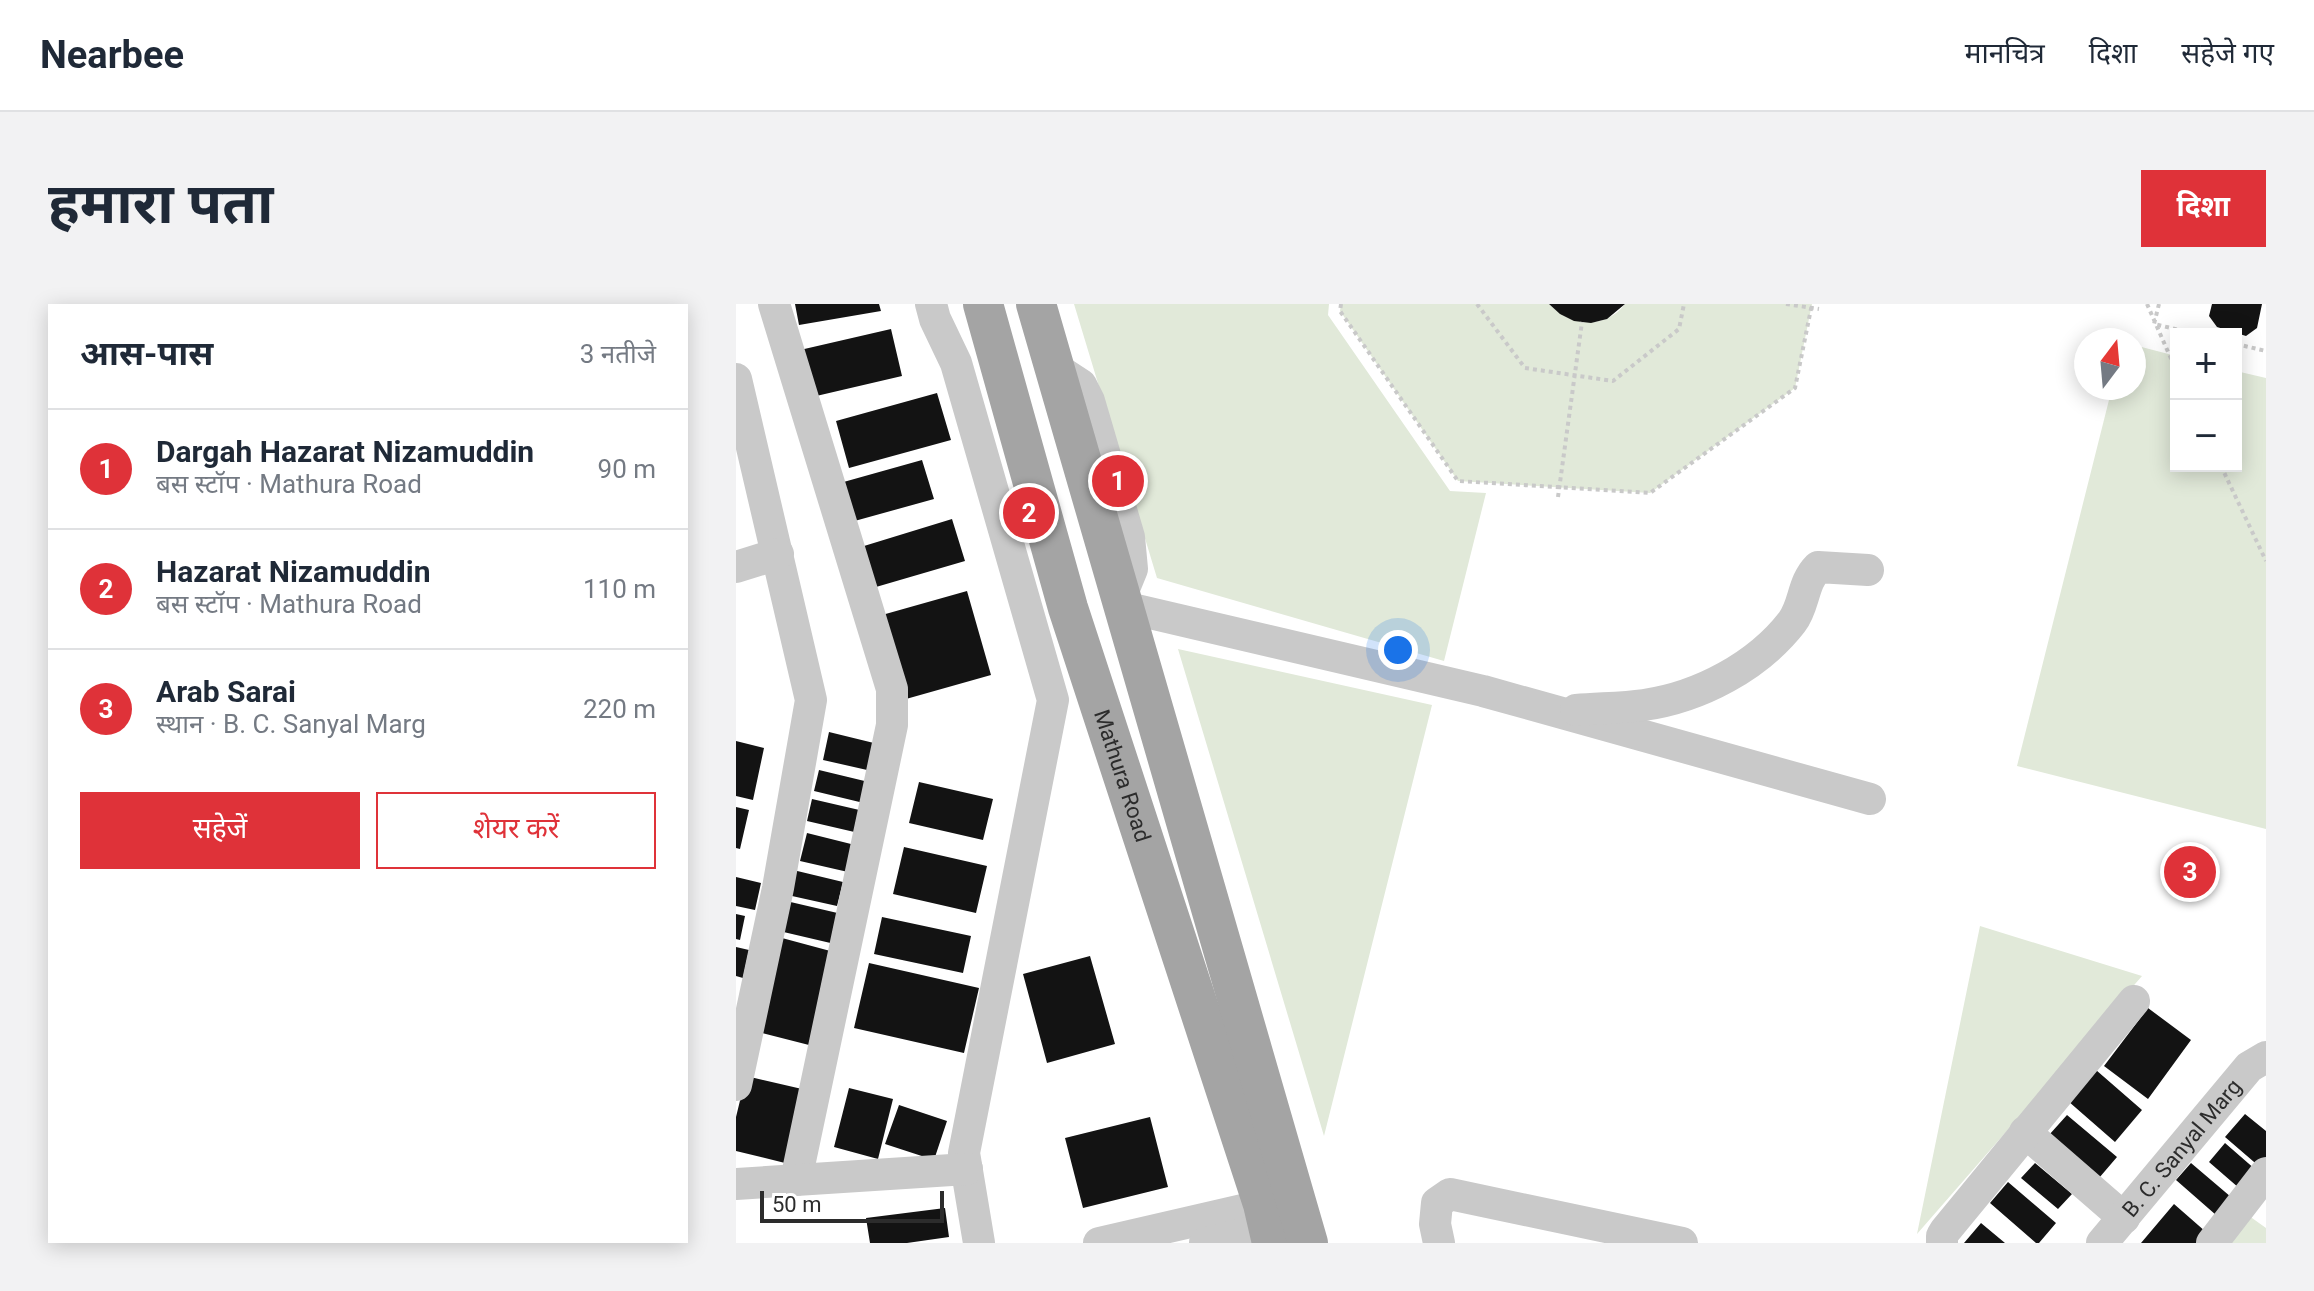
<!DOCTYPE html>
<html lang="hi">
<head>
<meta charset="utf-8">
<style>
  :root { --surface:#fff; --page:#f2f2f3; --text:#1f2937; --muted:#747a83; --line:#e0e1e3; --accent:#df3239 }
  body { margin:0; font-family:Roboto,"Noto Sans Devanagari",sans-serif; background:var(--page); color:var(--text) }
  .controls { position:absolute; right:24px; top:24px; display:grid; overflow:hidden; border-radius:0px; box-shadow:0 4px 20px #0003 }
  .controls button { width:72px; height:72px; display:grid; place-items:center; padding:0; border:0; border-bottom:2px solid var(--line); background:var(--surface); color:var(--text); font:40px sans-serif }
  .compass { position:absolute; left:1338px; top:24px; width:72px; height:72px; border-radius:50%; background:var(--surface); box-shadow:0 4px 20px #0003; rotate:16deg }
  .scale { position:absolute; left:24px; bottom:20px; width:184px; box-sizing:border-box; padding-left:8px; border:4px solid #2c2c2c; border-top:0; font-size:22px; line-height:28px; white-space:nowrap; color:#2c2c2c; -webkit-text-stroke:6px #fff; paint-order:stroke }
  .you { position:absolute; left:662px; top:346px; width:28px; height:28px; margin:-20px; border:6px solid #fff; border-radius:50%; background:#1a73e8; box-shadow:0 0 0 12px #1a73e833 }
  .badge { display:grid; place-items:center; width:52px; height:52px; border-radius:50%; background:var(--accent); color:#fff; font-size:26px; font-weight:700 }
  .pin { position:absolute; translate:-50% -50%; border:4px solid #fff; box-shadow:0 2px 8px #0006 }
  .list { margin:0; padding:0; list-style:none }
  h2 { display:flex; justify-content:space-between; align-items:center; height:104px; margin:0; padding:0 32px; font-size:34px }
  h2 small { font-size:26px; font-weight:400; color:var(--muted) }
  .list li { display:grid; grid-template-columns:52px 1fr auto; gap:24px; align-items:center; box-sizing:border-box; height:120px; padding:0 32px; border-top:2px solid var(--line) }
  .list b { display:block; font-size:30px; white-space:nowrap }
  .list p { margin:0; font-size:26px; white-space:nowrap; color:var(--muted) }
  .list em { font-size:26px; font-style:normal; color:var(--muted) }
  .actions { display:flex; gap:16px; padding:24px 32px }
  .actions a { flex:1; padding:18px 0; border:2px solid var(--accent); border-radius:0px; text-align:center; font-size:28px; color:var(--accent) }
  .actions .main { background:var(--accent); color:#fff }
  .map { position:relative; flex:none; width:1530px; height:939px; overflow:hidden; border-radius:0px }
  header { display:flex; align-items:center; gap:48px; box-sizing:border-box; height:112px; padding:0 40px; background:var(--surface); border-bottom:2px solid var(--line) }
  header strong { font-size:38px }
  nav { display:flex; gap:44px; margin-inline-start:auto; font-size:28px }
  .intro { display:flex; align-items:center; justify-content:space-between; box-sizing:border-box; height:192px; padding:0 48px }
  h1 { margin:0; font-size:56px }
  .button { padding:20px 36px; border-radius:0px; background:var(--accent); color:#fff; font-size:28px; font-weight:700 }
  main { display:flex; gap:48px; padding:0 48px }
  aside { flex:1; background:var(--surface); border-radius:0px; box-shadow:0 4px 20px #0003 }
  .map>svg:first-child { display:block }
  .green { fill:#e1e9d9 }
  .building { fill:#131313 }
  .lines { fill:none; stroke-linecap:round; stroke-linejoin:round }
  .path { stroke:#c9c9c9; stroke-width:4; stroke-dasharray:4 4; stroke-linecap:butt }
  .minor { stroke:#c9c9c9; stroke-width:32 }
  .major { stroke:#a4a4a4; stroke-width:40 }
  .labels { text-anchor:middle; stroke-width:8; stroke-linejoin:round; paint-order:stroke }
  .street-label { font-size:22px; fill:#2c2c2c; stroke:#fff }
</style>
</head>
<body>
<header>
<strong>Nearbee</strong>
<nav><a>मानचित्र</a><a>दिशा</a><a>सहेजे गए</a></nav>
</header>
<div class="intro"><h1>हमारा पता</h1><a class="button">दिशा</a></div>
<main>
<aside>
<h2>आस-पास<small>3 नतीजे</small></h2>
<ul class="list">
<li><span class="badge">1</span><div><b>Dargah Hazarat Nizamuddin</b><p>बस स्टॉप · Mathura Road</p></div><em>90 m</em></li>
<li><span class="badge">2</span><div><b>Hazarat Nizamuddin</b><p>बस स्टॉप · Mathura Road</p></div><em>110 m</em></li>
<li><span class="badge">3</span><div><b>Arab Sarai</b><p>स्थान · B. C. Sanyal Marg</p></div><em>220 m</em></li>
</ul>
<div class="actions"><a class="main">सहेजें</a><a>शेयर करें</a></div>
</aside>
<div class="map">
<svg width="1530" height="939" viewBox="0 0 1530 939">
  <rect width="100%" height="100%" fill="#fff"/>
  <path class="green" d="M338,0H593L592,11L714,187L750,189L708,357L421,274Z
    M605,0H813C835,21 868,27 889,0H1076L1059,84L914,189L722,177L604,7Z
    M1398,41L1440,52V162H1500V67L1530,74V525L1281,462L1376,84H1398Z
    M442,345L696,401L588,832Z
    M1244,622L1406,672L1181,930Z
    M1509,909L1530,924V939H1486Z"/>
  <path class="building" d="M59,0H143L145,7L63,21Z
    M813,0H889L871,15L855,19L838,17L824,10Z
    M1476,0H1526L1521,24L1510,32L1481,23L1473,12Z
    M155,25L166,72L76,93L64,46Z
    M201,89L215,136L113,164L100,117Z
    M186,156L198,195L115,218L104,179Z
    M216,215L229,257L140,283L128,242Z
    M231,287L255,371L170,395L146,311Z
    M93,428L146,441L140,468L87,456Z
    M0,437L28,444L17,496L0,492Z
    M83,466L141,480L136,501L78,487Z
    M183,478L257,495L247,536L173,519Z
    M76,495L132,508L127,530L71,517Z
    M0,503L13,506L4,545L0,544Z
    M71,529L119,541L112,568L64,557Z
    M168,543L251,562L240,609L157,590Z
    M53,565L107,578L101,602L47,590Z
    M0,573L25,579L19,606L0,602Z
    M46,596L110,611L103,641L39,626Z
    M0,610L9,612L4,636L0,635Z
    M146,613L235,632L227,669L138,650Z
    M46,634L98,648L73,741L22,728Z
    M0,643L13,646L7,674L0,672Z
    M354,652L379,740L311,759L287,670Z
    M133,659L243,684L228,749L118,724Z
    M1412,704L1455,736L1412,795L1368,762Z
    M1360,766L1406,806L1379,838L1332,797Z
    M10,772L66,785L49,859L0,847V813Z
    M113,784L157,795L142,855L98,843Z
    M163,801L211,817L198,856L149,840Z
    M1509,810L1530,827V859L1525,864L1489,833Z
    M1331,811L1381,853L1363,874L1313,831Z
    M414,813L432,883L347,904L329,834Z
    M1489,839L1520,866L1503,884L1473,858Z
    M1299,859L1336,890L1322,905L1285,874Z
    M1455,859L1495,893L1480,911L1440,876Z
    M1272,878L1320,919L1303,939H1300L1254,899Z
    M1438,900L1470,928L1460,939H1405Z
    M209,904L213,933L171,939H134L130,914Z
    M1245,919L1269,939H1228Z"/>
  <g class="lines">
    <path class="path" d="M605,0L604,7L722,177L914,189L1059,84L1076,0
      M741,0L789,64L877,77L943,25L948,0
      M1050,0L1083,5
      M1411,0L1440,66
      M1423,0L1418,20L1460,30
      M1500,40L1530,47
      M1485,162L1530,257
      M822,193L846,18"/>
    <g class="minor">
      <path d="M38,0L156,385V421L60,876"/>
      <path d="M195,0L199,15L220,59L317,396L228,849L243,939"/>
      <path d="M319,64L345,81L353,97L393,233L396,265L385,292"/>
      <path d="M0,75L75,396L42,584L0,781"/>
      <path d="M0,263L42,250"/>
      <path d="M388,303L747,387L1134,495"/>
      <path d="M840,406C863,404 886,404 908,401C964,393 1022,362 1056,318C1069,301 1066,279 1082,263L1132,266"/>
      <path d="M1289,828L1388,914"/>
      <path d="M0,880L231,865"/>
      <path d="M363,939L550,896"/>
      <path d="M469,939L533,924"/>
      <path d="M703,939L699,920L701,899L714,890L946,939"/>
      <path d="M1206,939V932L1209,927L1398,697"/>
      <path id="s1" d="M1366,939L1513,763L1530,753"/>
      <path d="M1476,939L1530,869"/>
    </g>
    <g class="major">
      <path id="s2" d="M247,0L332,304L527,900L536,939"/>
      <path d="M300,0L572,939"/>
    </g>
  </g>
  <g class="labels">
    <g class="street-label">
      <text dy="8" stroke="none"><textPath href="#s2" startOffset="492">Mathura Road</textPath></text>
      <text dy="8" stroke="none"><textPath href="#s1" startOffset="124">B. C. Sanyal Marg</textPath></text>
    </g>
  </g>
</svg>
<div class="controls">
<button>+</button>
<button>−</button>
</div>
<svg class="compass" viewBox="-18 -18 36 36"><path d="M0-13l5 13h-10z" fill="#e53935"/><path d="M0 13l5-13h-10z" fill="#747a83"/></svg>
<div class="scale">50 m</div>
<div class="you"></div>
<div class="pin badge" style="left:382px;top:177px">1</div>
<div class="pin badge" style="left:293px;top:209px">2</div>
<div class="pin badge" style="left:1454px;top:568px">3</div>
</div>
</main>
</body>
</html>
